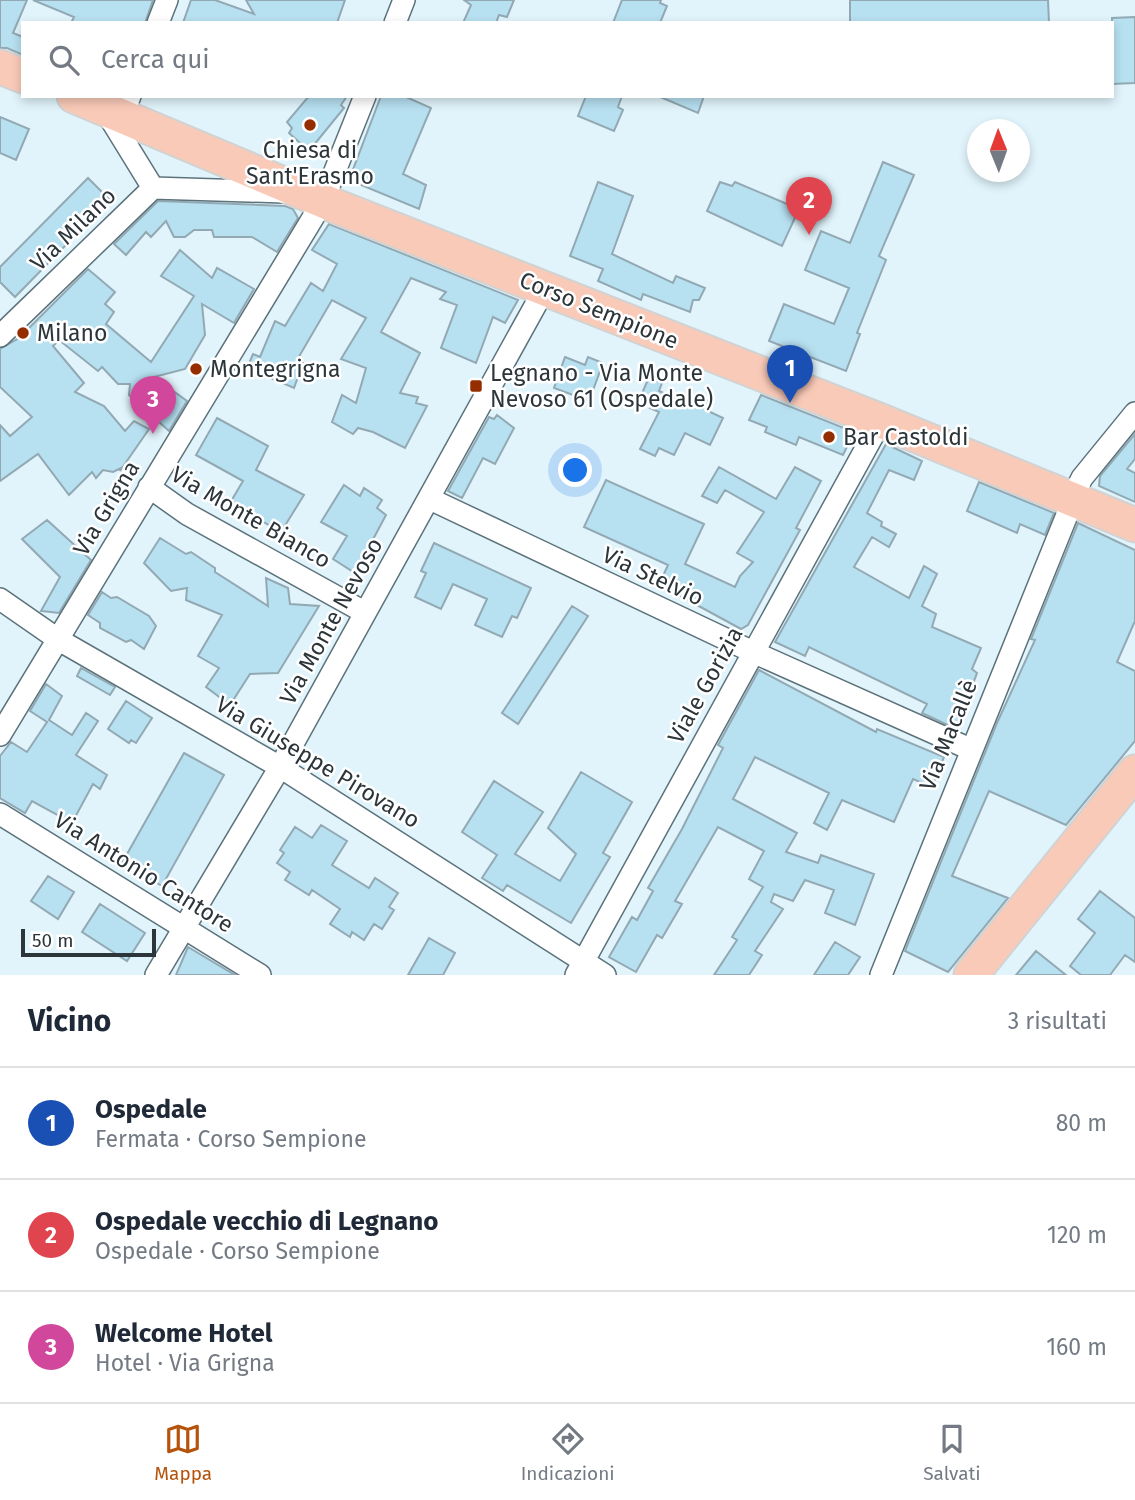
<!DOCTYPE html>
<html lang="it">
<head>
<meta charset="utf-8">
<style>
  :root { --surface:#fff; --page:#f6f6f7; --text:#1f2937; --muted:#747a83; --line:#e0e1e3; --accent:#b45309 }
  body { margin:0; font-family:"Fira Sans",sans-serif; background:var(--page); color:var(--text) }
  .compass { position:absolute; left:967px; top:119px; width:63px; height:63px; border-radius:50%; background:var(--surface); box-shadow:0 4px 10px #0003; rotate:359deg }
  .scale { position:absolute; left:21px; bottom:18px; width:135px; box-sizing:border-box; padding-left:7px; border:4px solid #2c3539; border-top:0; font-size:19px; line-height:24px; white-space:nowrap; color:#2c3539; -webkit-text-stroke:5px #fff; paint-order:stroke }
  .you { position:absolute; left:576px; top:471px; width:24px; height:24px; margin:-18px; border:5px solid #fff; border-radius:50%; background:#1a73e8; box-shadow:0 0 0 10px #1a73e833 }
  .badge { display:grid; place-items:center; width:46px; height:46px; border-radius:50%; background:var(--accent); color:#fff; font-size:23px; font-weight:700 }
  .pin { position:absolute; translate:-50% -58px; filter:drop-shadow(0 2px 4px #0008) }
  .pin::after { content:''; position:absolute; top:37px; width:24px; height:21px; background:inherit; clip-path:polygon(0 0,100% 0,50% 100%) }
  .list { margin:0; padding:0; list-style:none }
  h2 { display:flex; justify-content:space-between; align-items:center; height:91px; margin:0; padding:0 28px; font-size:30px }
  h2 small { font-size:23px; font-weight:400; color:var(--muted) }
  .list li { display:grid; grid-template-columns:46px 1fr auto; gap:21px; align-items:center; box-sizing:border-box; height:112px; padding:0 28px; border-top:2px solid var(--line) }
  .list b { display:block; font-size:26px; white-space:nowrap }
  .list p { margin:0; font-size:23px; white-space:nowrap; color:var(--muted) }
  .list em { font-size:23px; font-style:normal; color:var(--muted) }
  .icon { flex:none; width:38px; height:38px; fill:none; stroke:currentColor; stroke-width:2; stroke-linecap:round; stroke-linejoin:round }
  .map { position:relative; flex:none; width:1135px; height:975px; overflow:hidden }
  .search { position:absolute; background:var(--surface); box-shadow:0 4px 10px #0003; left:21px; right:21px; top:21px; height:77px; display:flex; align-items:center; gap:18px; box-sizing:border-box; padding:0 24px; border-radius:0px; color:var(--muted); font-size:26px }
  .sheet { height:427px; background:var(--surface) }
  nav { display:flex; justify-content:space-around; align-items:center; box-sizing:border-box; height:98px; border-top:2px solid var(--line); background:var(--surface); font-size:19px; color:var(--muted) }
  nav a { display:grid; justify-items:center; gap:4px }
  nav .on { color:var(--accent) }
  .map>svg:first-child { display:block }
  .building { fill:#b7e0f1; stroke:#92a9b3; stroke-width:2 }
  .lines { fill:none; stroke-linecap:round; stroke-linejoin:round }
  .street-casing { stroke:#5c727a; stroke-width:24 }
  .primary-casing { stroke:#d1d3d3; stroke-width:37 }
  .street { stroke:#fff; stroke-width:21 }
  .primary { stroke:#facab9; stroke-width:33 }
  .poi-dot { fill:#942e00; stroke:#fff; stroke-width:2.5 }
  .labels { text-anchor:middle; stroke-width:5; stroke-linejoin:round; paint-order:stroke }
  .poi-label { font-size:23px; fill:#2c3539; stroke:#fff; text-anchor:start }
  .street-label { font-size:23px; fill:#2c3539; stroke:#fff }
</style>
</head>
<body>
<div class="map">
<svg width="1135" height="975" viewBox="0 0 1135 975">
  <rect width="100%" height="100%" fill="#e1f4fc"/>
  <path class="building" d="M0,0H27L13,33L23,37V55L7,48H0Z
    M33,0H153L145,23H71L74,17Z
    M191,0H215L254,14L246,0H345L337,23H183Z
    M464,0H514L507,17L499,15L496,23H463L471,5Z
    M622,0H661L660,3L667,6L660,23H613Z
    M850,0H1048L1049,23H850Z
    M1135,17V83L1112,84V18Z
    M309,96H347L341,105L344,108L309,151L289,133L292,128L287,122Z
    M381,96H404L431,108L403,174L426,185L419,209L349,180Z
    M586,96H622L618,107L623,110L614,131L578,116Z
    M658,96H704L698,113Z
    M0,117L29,129L16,160L0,153Z
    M883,162L914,175L879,256L886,260L857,333L860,334L846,371L769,341L784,304L834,324L849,288L805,270L821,231L850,243Z
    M88,178L110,200L15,297L0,282V267Z
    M598,182L633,196L612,254L673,283L676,276L705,288L699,300H693L690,312L643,294L641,300L598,281L603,269L570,256Z
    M720,182L732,186L735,182L799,209L782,246L707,211Z
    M158,201L285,206L293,209L298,218L277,252L252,237H214L212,230H194L185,237H174L166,221L151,237L146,232L126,255L114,244Z
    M329,224L518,300L505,323L493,317L476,363L441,348L457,305L440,299L446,292L411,278L381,332L420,353L400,393L418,397L416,403L427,406L405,448L373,432L358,428L353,434L332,422L342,395L356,403L366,368L341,359L366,318L332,300L297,360L303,363L294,388L247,368L253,354L260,357L275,321L285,326L311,283L323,291L337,264L312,250Z
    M180,250L212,278L217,268L254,289L234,323L202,304L205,335L185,369L154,377L187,401L169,431L129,395L130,384H118L102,367L98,371L59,340L53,346L84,383L75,392L104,406L125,431L134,421L149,429L120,471L121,468L113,472L103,470L96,478L92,472L69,495L38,454L0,481V425L10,436L32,417L0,387V349L19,338L88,269L115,292L105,304L114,312L106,324L151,362L194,296L161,276Z
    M565,357L585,365L588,357L603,363L589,401L554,388Z
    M649,377L662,383L659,391L693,406L698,396L712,403L708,411L723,418L710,445L685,433L674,455L659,448L655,456L640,449L659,412L650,408L653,403L640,398Z
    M761,395L854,432L843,455L799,437L796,445L765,432L767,427L749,420Z
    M497,415L514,428L495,464L483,458L462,498L448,491L489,417L494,419Z
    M217,418L268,446L256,470L304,495L281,532L230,503L243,481L196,455Z
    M1135,434V459L1127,469L1135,473V502L1099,486L1100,476Z
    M886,444L922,461L914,480L889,470L867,513L882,522L881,526L896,534L889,547L872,537L854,567L909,598L924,566L937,574L922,606L936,614L932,627L981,648L972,669L977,673L956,729L922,713L927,704L809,647L805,656L775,642Z
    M719,467L776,499L795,467L821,481L796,528L800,530L748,625L741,629L673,592L658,587L668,565L584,527L606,480L704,524L685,564L735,587L740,576L753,562L737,553L764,512L725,490L717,503L702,496Z
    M979,482L1054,513L1045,535L1020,524L1017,533L967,511Z
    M344,485L360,496L364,488L382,500L377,508L386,515L355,573L333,559L347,536L321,522Z
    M47,520L91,560L59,613L41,611L60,577L22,539Z
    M1078,523L1135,550V621L1117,662L1135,671V741L1066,825L989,791L952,876L1008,898L948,972L905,951L997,723L1035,640L1031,639Z
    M160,538L186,554L191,552L215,568V572L268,606L266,578L288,588L290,604L319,606L278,673L250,674L230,705L206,687L219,668L198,656L222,615L186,600L187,588L171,591L144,563Z
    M434,543L531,588L517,618L512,616L502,637L475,625L487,599L453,584L441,609L415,597L426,573L421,571Z
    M102,592L111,598L117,597L149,616L156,626L144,649L131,640L126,642L100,628V623L88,615Z
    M572,606L588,616L518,724L502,713Z
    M81,668L115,687L110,695L77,676Z
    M759,670L876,732L877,729L944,757L932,787L913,779L894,822L842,800L827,830L814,823L829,793L755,757L733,799L797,833L786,852L818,863L821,855L874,874L855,925L825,913L834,890L805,880L793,901L774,894L771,902L783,909L755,951L762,955L749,975H714L737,940L732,937L763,887L749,879L764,851L718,827L675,901L682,904L662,938L657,935L636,972L609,957L632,917L637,920L653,891L648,888L682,829L723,748L718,745Z
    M46,684L62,696L49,720L72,735L86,713L98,721L76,755L107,775L100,789L93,784L72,823L32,801L25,813L0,798V756L11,742L27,752L47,722L30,711Z
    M126,701L152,718L136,743L131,740L129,743L108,729Z
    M184,753L224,775L162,886L122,863Z
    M581,772L632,802L603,853L610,857L571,923L507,885L503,891L482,878L497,855L462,832L494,781L543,812L515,854L560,881L576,854L548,828Z
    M321,825L347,841L332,865L369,888L375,878L398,893L389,907L394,910L382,929L374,924L364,940L352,932L350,937L330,924L340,909L312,890L309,895L285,880L290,872L277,863L284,853L280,850L295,827L312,838Z
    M48,876L74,892L58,919L31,901Z
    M1100,891L1135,918V962L1125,955L1110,975H1081L1070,966L1095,933L1078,919Z
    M100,904L145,933L127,961L82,932Z
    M429,938L455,953L443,975H408Z
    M835,942L860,957L848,975H814Z
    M188,947L235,975H176Z
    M1036,951L1066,975H1016Z"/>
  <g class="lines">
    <g class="street-casing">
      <path id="street" d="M158,23L167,0
        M395,23L404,0
        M105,110L153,188
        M122,116L130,96
        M0,336L153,188L284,192
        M149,487L187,514L364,612
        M430,499L753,652L970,749
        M1071,500L1082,478L1135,413
        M0,599L59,640L280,767L605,975
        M0,735L308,226L323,201L365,96
        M0,814L260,975
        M156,975L280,767L545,288
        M576,975L881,421
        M881,975L1067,515"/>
    </g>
    <g class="primary-casing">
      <path id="primary" d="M0,67L23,76
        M74,96L340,208L881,421L1135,525
        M971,975L1135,772"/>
    </g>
    <use href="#street" class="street"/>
    <use href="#primary" class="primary"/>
  </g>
  <g class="poi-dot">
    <circle cx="310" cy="125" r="7"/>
    <circle cx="23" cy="333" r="7"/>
    <circle cx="196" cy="369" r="7"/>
    <rect x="469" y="379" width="14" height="14" rx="3.5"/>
    <circle cx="829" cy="437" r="7"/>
  </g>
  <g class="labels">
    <g class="poi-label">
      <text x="310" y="158" text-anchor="middle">Chiesa di<tspan x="310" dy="26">Sant'Erasmo</tspan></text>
      <text x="37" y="341">Milano</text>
      <text x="210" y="377">Montegrigna</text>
      <text x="490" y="381">Legnano - Via Monte<tspan x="490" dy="26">Nevoso 61 (Ospedale)</tspan></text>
      <text x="843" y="445">Bar Castoldi</text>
    </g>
    <g class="street-label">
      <text transform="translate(73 229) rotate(-44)" y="8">Via Milano</text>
      <text transform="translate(599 310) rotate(22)" y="8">Corso Sempione</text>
      <text transform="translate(106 508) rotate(-59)" y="8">Via Grigna</text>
      <text transform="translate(251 517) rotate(30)" y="8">Via Monte Bianco</text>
      <text transform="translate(653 576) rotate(25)" y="8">Via Stelvio</text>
      <text transform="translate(331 621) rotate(-61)" y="8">Via Monte Nevoso</text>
      <text transform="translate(705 685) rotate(-61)" y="8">Viale Gorizia</text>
      <text transform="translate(948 735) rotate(-68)" y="8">Via Macallè</text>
      <text transform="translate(318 762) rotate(31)" y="8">Via Giuseppe Pirovano</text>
      <text transform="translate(144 872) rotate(32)" y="8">Via Antonio Cantore</text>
    </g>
  </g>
</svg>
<svg class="compass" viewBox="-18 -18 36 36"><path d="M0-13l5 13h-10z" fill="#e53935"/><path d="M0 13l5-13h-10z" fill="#747a83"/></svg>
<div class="scale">50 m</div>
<div class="you"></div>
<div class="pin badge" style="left:790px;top:403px;background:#1a4fb4">1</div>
<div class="pin badge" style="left:809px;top:235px;background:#e0444e">2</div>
<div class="pin badge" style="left:153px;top:434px;background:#d1479c">3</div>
<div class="search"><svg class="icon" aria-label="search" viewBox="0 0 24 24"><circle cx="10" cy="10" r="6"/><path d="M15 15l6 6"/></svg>Cerca qui</div>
</div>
<section class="sheet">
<h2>Vicino<small>3 risultati</small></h2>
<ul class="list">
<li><span class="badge" style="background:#1a4fb4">1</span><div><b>Ospedale</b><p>Fermata · Corso Sempione</p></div><em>80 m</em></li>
<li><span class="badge" style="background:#e0444e">2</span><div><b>Ospedale vecchio di Legnano</b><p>Ospedale · Corso Sempione</p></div><em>120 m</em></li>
<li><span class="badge" style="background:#d1479c">3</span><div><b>Welcome Hotel</b><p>Hotel · Via Grigna</p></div><em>160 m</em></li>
</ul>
</section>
<nav>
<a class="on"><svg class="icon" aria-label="map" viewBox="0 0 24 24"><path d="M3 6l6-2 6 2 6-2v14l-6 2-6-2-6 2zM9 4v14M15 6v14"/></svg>Mappa</a>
<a><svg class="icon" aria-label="directions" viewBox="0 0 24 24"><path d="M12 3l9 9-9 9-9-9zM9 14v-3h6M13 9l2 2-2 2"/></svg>Indicazioni</a>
<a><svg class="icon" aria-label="saved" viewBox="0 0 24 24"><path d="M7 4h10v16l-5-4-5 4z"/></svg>Salvati</a>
</nav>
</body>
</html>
